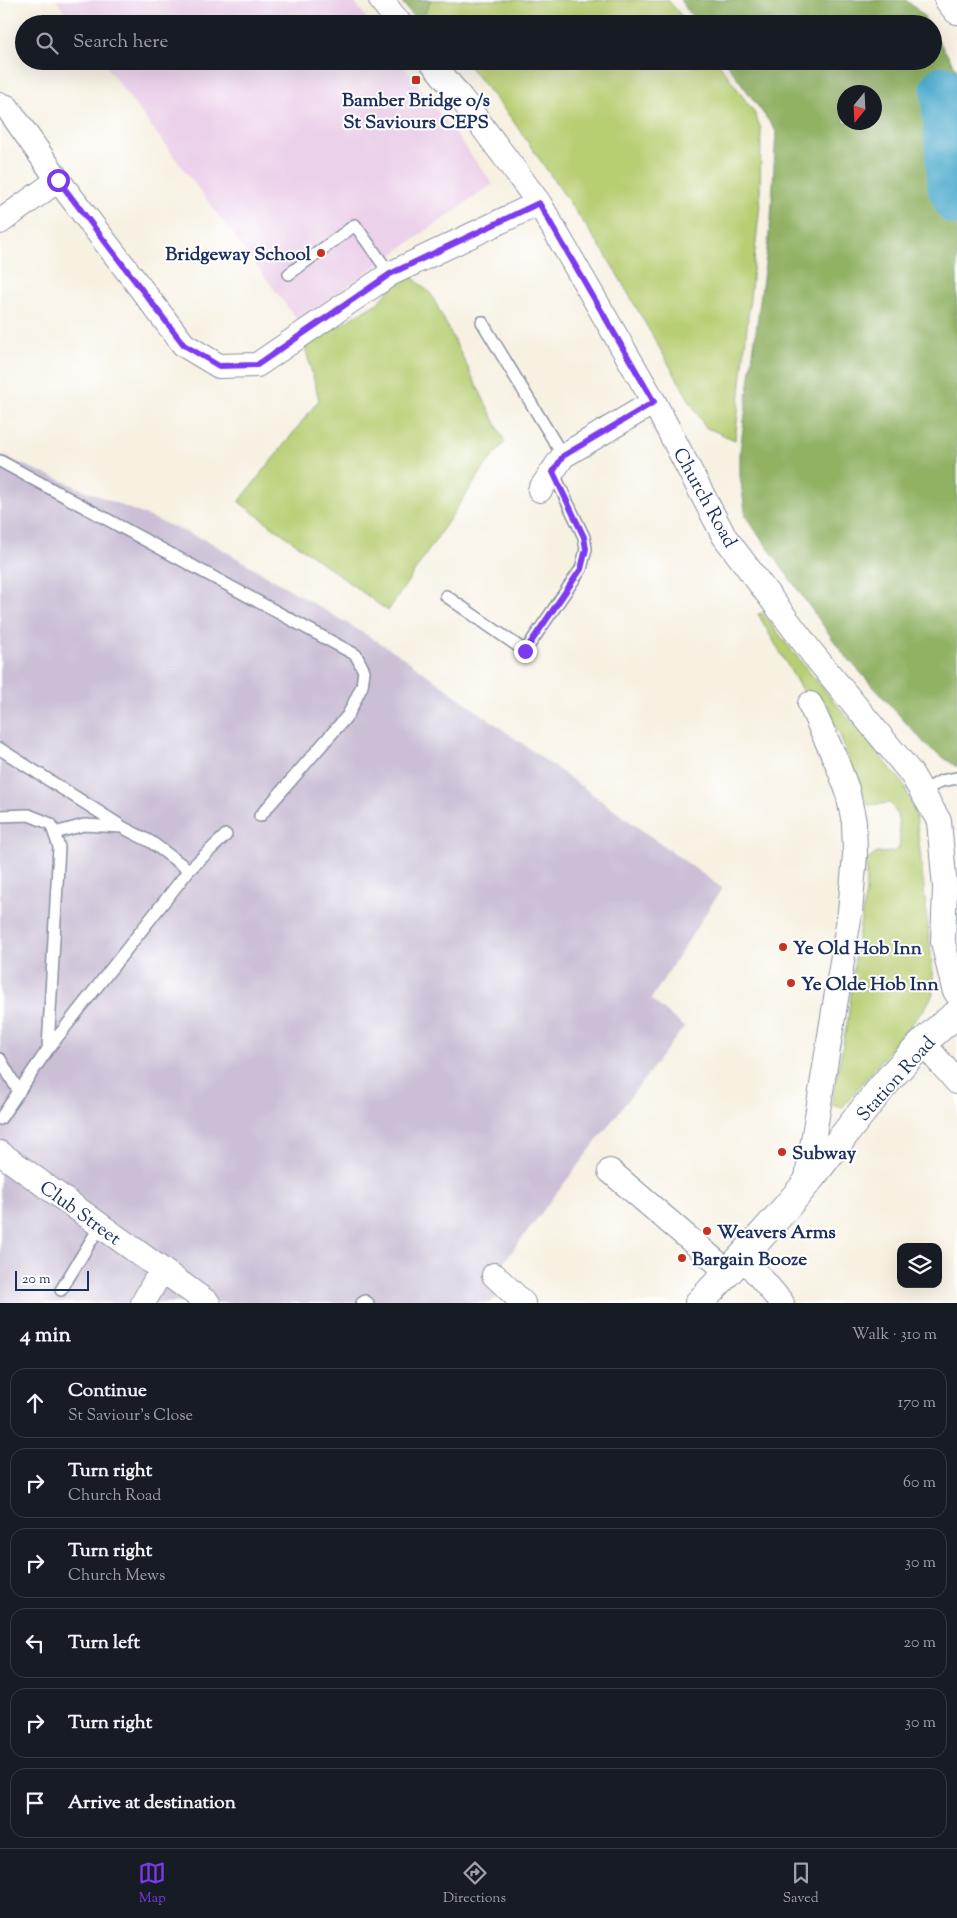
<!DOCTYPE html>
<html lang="en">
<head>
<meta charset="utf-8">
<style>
  :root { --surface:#171b24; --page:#242831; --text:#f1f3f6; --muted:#9ea1a6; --line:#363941; --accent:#7c3aed }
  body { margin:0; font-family:"Sorts Mill Goudy",serif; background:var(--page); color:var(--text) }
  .controls { position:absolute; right:15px; bottom:15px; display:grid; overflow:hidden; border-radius:10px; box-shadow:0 5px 20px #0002 }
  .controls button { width:45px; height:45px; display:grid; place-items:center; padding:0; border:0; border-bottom:1px solid var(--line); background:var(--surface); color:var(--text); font:25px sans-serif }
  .compass { position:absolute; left:837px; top:85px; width:45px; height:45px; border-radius:50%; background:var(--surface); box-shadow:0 5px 20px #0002; rotate:198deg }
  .scale { position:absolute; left:15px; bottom:12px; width:74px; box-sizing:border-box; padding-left:5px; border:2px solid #1b2f5e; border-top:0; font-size:14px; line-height:18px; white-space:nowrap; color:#1b2f5e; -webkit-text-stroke:4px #fff; paint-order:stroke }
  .stop { position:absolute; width:15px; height:15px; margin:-11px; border:4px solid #7c3aed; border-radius:50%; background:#fff }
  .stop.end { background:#7c3aed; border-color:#fff; box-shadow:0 1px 5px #0008 }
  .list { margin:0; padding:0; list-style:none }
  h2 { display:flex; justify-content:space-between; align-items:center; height:65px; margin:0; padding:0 20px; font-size:21px }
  h2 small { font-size:16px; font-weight:400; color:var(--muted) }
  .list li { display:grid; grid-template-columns:32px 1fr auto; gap:15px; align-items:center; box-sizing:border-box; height:70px; margin:0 10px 10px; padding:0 10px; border:1px solid var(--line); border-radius:15px }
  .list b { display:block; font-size:19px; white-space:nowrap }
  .list p { margin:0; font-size:16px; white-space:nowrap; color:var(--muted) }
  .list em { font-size:16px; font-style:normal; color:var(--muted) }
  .icon { flex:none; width:28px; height:28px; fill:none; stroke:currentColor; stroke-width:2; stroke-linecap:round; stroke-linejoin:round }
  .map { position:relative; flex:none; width:957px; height:1303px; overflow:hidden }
  .search { position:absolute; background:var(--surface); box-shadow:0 5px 20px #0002; left:15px; right:15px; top:15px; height:55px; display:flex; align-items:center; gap:12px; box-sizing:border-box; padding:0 18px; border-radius:28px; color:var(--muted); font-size:19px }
  .sheet { height:545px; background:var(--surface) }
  nav { display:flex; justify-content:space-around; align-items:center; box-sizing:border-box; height:70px; border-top:1px solid var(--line); background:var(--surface); font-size:14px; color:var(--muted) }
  nav a { display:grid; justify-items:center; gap:2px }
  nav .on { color:var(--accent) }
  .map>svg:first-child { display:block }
  .built { fill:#ecd1ea }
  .industrial { fill:#cbbfd5 }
  .green { fill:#b7ce72; stroke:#697e68 }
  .forest { fill:#91b164; stroke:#567061; fill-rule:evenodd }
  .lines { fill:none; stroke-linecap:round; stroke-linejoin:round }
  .river { stroke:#4dabcc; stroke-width:45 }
  .service-casing { stroke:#8990a0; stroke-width:14 }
  .minor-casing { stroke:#8990a0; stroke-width:26 }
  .secondary-casing { stroke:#8990a0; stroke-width:30 }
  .trunk-casing { stroke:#8990a0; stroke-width:30 }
  .service { stroke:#fff; stroke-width:11 }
  .minor { stroke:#fff; stroke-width:24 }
  .secondary { stroke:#fff; stroke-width:28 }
  .trunk { stroke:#fff; stroke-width:28 }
  .route { stroke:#7c3aed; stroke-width:6 }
  .poi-dot { fill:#c8321e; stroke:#fff; stroke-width:2 }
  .labels { text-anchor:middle; stroke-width:4; stroke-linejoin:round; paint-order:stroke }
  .poi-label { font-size:19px; font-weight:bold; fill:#1b2f5e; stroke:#fff; text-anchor:start }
  .street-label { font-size:19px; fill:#1b2f5e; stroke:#fff }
</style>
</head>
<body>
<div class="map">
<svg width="957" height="1303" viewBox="0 0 957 1303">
  <rect width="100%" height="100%" fill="#fff"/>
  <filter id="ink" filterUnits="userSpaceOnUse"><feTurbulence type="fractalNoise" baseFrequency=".02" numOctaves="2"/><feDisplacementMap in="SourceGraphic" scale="10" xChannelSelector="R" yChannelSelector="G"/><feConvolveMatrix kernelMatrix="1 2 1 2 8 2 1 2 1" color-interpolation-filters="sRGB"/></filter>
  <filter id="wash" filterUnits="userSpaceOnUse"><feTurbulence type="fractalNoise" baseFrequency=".0096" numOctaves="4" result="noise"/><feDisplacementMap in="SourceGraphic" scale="20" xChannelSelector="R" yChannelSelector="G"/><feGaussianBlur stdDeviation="1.12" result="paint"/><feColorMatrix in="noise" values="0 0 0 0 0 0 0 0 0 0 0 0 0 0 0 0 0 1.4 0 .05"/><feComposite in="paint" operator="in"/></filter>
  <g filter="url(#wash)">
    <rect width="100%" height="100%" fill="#f7f1e2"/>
    <path class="built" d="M56,0H353L371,24H74Z
      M102,61H400L493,184L298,321Z"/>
    <path class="industrial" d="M0,455L210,542L397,653L722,888L651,999L684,1027L494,1275L489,1286L497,1295L491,1303H0Z"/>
    <path class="green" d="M415,0H668L688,24H435Z
      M465,61H717L754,112L761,129L760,204L735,440L705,427L606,255L511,118Z
      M412,277L431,294L505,442L485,466L388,611L239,502L319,400L305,346L379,302L397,281Z
      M762,613L806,668L903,783L916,815L933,973V994L925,1008L842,1108L831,1105L848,1019L856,949L866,892V861L877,853L894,852L899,848C901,835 900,813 890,803L868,805L861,794L840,735L824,707L807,699L758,614Z"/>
    <path class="forest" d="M400,0H431L420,24Z
      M680,0H906L923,15L928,24H698Z
      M933,32L957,70V767L928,747L842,652L746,517L740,476V451L771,219L776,131L725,61H933ZM874,92V122H844V92Z"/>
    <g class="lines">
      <path class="river" d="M943,88L950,187L957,203"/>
    </g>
  </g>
  <g filter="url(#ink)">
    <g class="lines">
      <g class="service-casing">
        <path id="service" d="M289,274L355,225L390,274
          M482,322L563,456
          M0,461L356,655L364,671L362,686L348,715L260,816
          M446,596L525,651L581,569L586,549L584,537L553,472
          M0,749L121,826
          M922,792L941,781L957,778
          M0,816L29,815L51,824L59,847L48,1049
          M55,833L84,825L122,827L151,842L189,870
          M0,1059L19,1092
          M0,1119L48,1049L189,870L226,835
          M61,1290L100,1226
          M362,1303L365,1301L368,1303"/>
      </g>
      <g class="minor-casing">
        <path id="minor" d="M381,0L400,24
          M431,61L461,98L539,203L654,402L724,536L812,653L911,773L939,821L945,888L943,942L954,989L957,994
          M0,105L7,107L58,180L184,345L219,366L257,365L390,274L539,203
          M0,222L58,180
          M540,490L563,456L654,402
          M923,1043L957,1082
          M0,1153L208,1303
          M610,1171L728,1272
          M806,1184L850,912L855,855L854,822L847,789L837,763L810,704
          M743,1257L782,1303
          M494,1275L523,1303
          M143,1303L161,1271"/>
      </g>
      <g class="secondary-casing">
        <path id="secondary" d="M699,1303C738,1262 777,1220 813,1175C856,1121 900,1056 957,1014"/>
      </g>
      <g class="trunk-casing">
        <path id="trunk" d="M949,0L957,10"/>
      </g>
      <use href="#service" class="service"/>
      <use href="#minor" class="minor"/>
      <use href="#secondary" class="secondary"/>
      <use href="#trunk" class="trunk"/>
    </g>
  </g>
  <g class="lines" filter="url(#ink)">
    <path class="route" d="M58,180L184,345L219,366L257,365L390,274L539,203L654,402L563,456L553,472L584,537L586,549L581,569L525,651"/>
  </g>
  <g class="poi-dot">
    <rect x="411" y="75" width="10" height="10" rx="2.5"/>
    <circle cx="321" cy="253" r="5"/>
    <circle cx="783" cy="947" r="5"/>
    <circle cx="791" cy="983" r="5"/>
    <circle cx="782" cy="1152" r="5"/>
    <circle cx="707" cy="1231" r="5"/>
    <circle cx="682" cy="1258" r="5"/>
  </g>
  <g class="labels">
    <g class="poi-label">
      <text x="416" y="106" text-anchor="middle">Bamber Bridge o/s<tspan x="416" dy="22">St Saviours CEPS</tspan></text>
      <text x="311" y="260" text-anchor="end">Bridgeway School</text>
      <text x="793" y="954">Ye Old Hob Inn</text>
      <text x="801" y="990">Ye Olde Hob Inn</text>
      <text x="792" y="1159">Subway</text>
      <text x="717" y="1238">Weavers Arms</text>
      <text x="692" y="1265">Bargain Booze</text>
    </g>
    <g class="street-label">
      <text transform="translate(706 497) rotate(61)" y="7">Church Road</text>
      <text transform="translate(895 1078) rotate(-48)" y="7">Station Road</text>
      <text transform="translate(81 1212) rotate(36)" y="7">Club Street</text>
    </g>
  </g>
</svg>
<div class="controls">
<button><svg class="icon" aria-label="layers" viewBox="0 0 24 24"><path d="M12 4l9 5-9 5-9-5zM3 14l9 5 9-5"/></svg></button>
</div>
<svg class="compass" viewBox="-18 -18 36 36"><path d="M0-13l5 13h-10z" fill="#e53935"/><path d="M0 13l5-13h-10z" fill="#9ea1a6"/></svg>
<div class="scale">20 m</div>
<div class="stop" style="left:58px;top:180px"></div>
<div class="stop end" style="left:525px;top:651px"></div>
<div class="search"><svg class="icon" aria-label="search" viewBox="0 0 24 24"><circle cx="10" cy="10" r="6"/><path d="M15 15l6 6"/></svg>Search here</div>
</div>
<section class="sheet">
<h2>4 min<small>Walk · 310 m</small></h2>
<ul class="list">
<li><svg class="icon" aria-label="ahead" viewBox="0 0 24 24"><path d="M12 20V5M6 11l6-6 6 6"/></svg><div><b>Continue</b><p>St Saviour's Close</p></div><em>170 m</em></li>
<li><svg class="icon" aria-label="right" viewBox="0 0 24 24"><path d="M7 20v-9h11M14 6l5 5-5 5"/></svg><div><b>Turn right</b><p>Church Road</p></div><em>60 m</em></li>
<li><svg class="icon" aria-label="right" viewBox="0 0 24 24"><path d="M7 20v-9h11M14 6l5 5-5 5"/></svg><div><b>Turn right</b><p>Church Mews</p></div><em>30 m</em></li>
<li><svg class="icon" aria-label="left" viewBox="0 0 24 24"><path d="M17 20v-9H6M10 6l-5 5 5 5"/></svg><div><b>Turn left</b></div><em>20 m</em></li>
<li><svg class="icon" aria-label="right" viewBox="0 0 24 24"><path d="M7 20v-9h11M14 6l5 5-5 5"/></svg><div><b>Turn right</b></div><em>30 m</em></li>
<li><svg class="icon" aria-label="arrive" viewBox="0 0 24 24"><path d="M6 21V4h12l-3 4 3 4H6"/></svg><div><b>Arrive at destination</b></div></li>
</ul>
</section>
<nav>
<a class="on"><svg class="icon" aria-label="map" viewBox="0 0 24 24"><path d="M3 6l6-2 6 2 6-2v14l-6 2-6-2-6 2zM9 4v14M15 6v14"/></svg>Map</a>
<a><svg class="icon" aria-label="directions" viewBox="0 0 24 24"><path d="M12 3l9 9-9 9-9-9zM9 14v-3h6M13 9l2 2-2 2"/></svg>Directions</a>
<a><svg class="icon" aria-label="saved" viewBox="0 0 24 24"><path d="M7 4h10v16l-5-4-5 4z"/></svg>Saved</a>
</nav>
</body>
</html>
